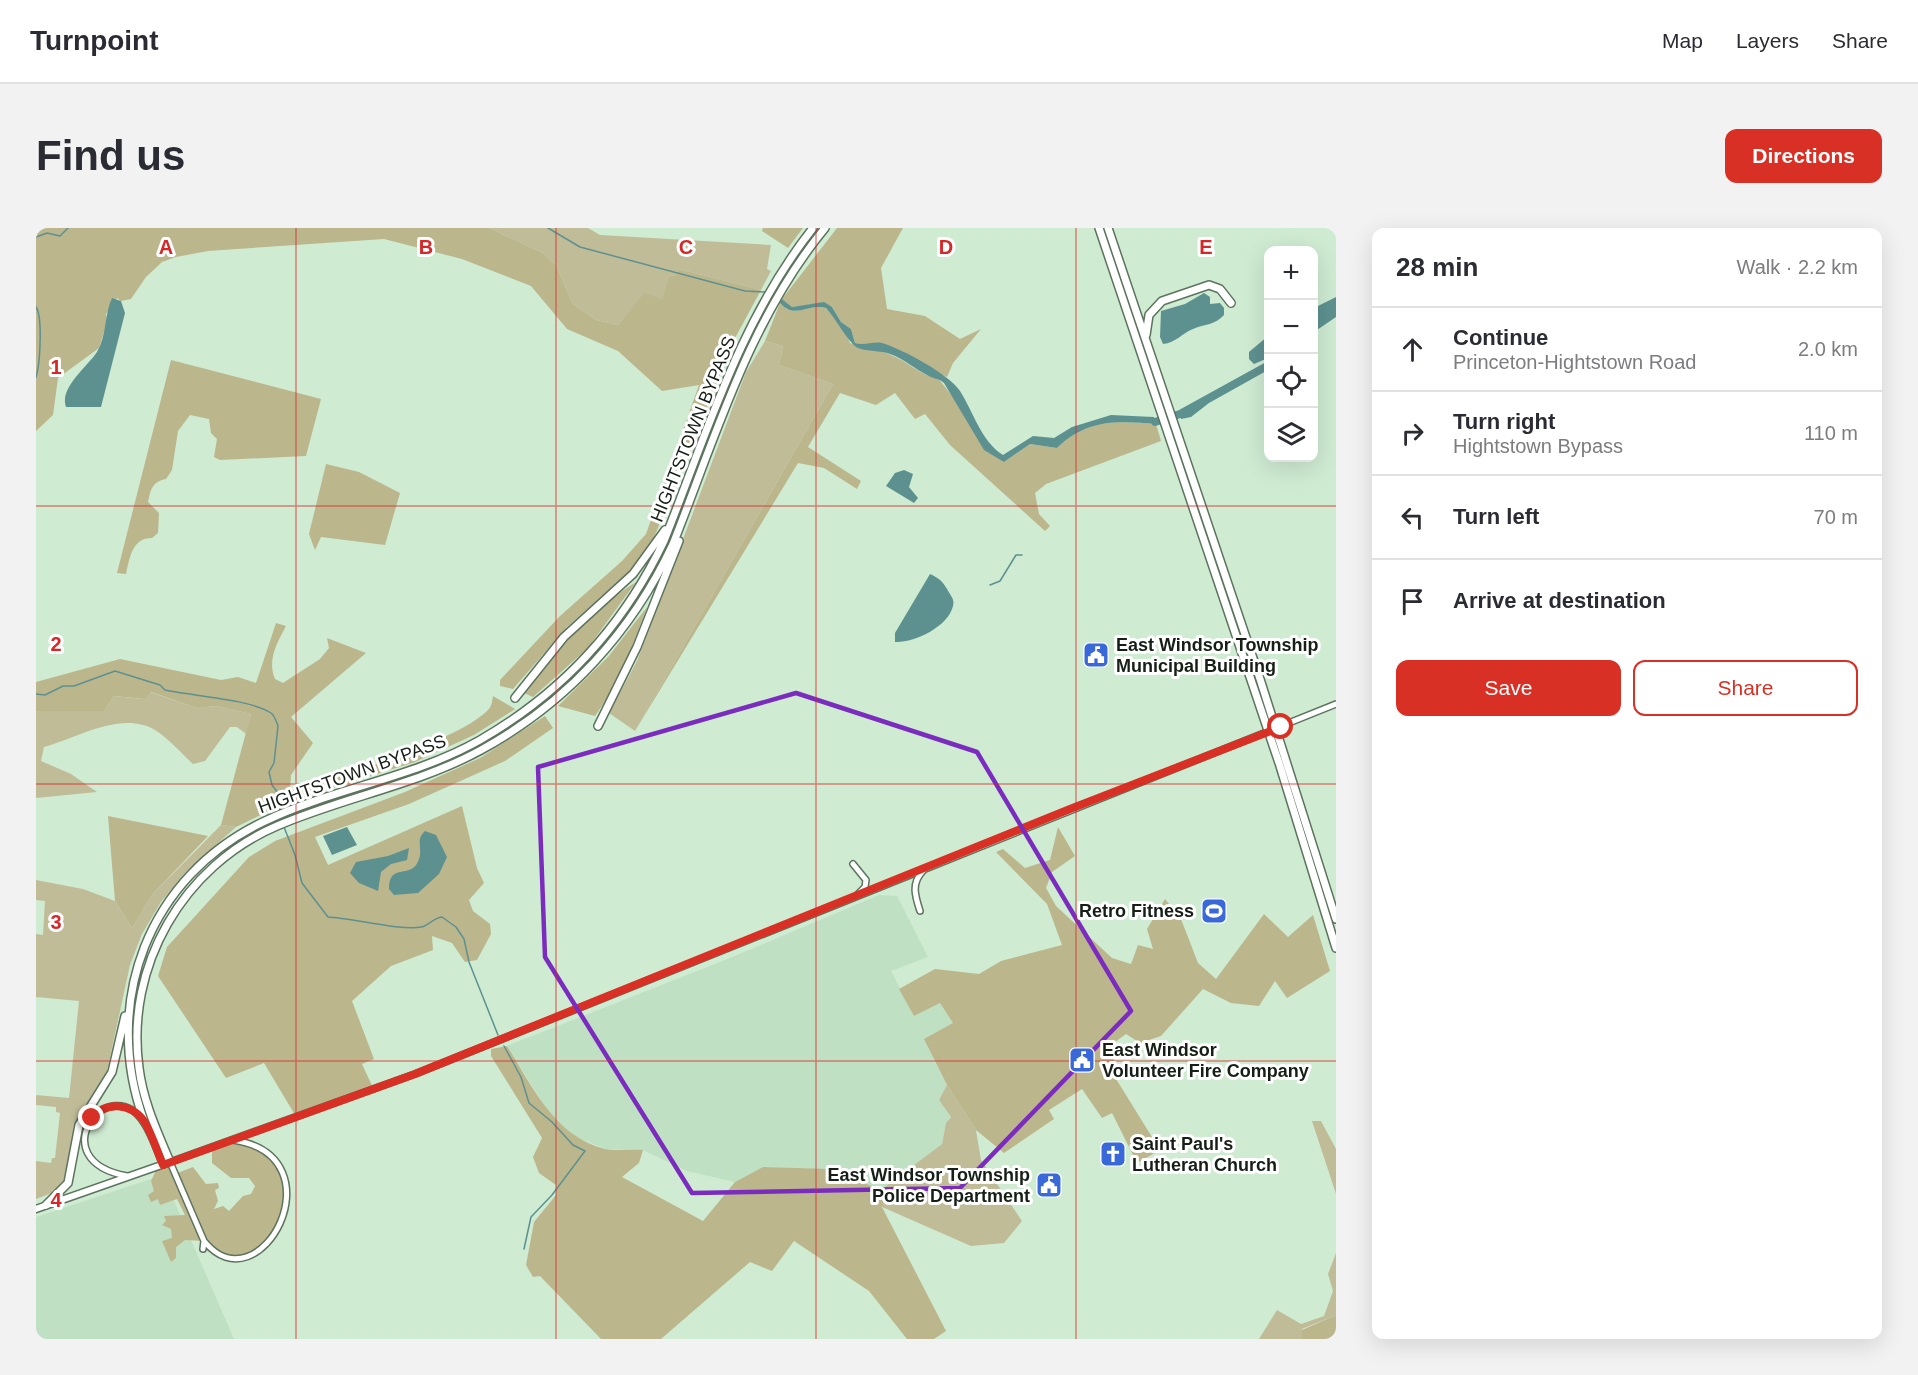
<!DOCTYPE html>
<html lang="en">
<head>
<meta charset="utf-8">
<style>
  :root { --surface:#fff; --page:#f2f2f3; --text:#2b2b33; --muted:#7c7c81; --line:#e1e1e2; --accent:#d93025 }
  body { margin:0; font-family:Helvetica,sans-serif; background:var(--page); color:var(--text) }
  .controls { position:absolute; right:18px; top:18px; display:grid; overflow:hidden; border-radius:12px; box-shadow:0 6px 24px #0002 }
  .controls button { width:54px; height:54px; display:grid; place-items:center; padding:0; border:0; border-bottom:2px solid var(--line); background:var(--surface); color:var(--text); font:30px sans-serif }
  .stop { position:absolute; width:18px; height:18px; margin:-14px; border:4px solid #d93025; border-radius:50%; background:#fff }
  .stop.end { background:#d93025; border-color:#fff; box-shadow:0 2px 6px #0008 }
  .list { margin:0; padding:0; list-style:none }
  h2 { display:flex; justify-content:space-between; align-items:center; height:78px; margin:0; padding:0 24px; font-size:26px }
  h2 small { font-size:20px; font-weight:400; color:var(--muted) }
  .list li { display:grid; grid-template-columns:39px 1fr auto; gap:18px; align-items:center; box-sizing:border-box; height:84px; padding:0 24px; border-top:2px solid var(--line) }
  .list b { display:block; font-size:22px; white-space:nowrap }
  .list p { margin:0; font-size:20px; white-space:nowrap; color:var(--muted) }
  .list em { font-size:20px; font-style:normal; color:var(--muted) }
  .actions { display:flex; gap:12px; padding:18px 24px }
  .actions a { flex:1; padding:14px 0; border:2px solid var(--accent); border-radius:12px; text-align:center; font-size:21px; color:var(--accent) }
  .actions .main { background:var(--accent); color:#fff }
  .icon { flex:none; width:33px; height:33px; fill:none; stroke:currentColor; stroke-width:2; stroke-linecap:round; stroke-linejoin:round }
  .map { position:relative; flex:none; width:1300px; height:1111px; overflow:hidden; border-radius:12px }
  header { display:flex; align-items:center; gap:36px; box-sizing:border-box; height:84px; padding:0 30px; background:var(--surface); border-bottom:2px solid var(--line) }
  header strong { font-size:28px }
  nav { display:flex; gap:33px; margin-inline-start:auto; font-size:21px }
  .intro { display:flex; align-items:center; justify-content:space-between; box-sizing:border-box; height:144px; padding:0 36px }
  h1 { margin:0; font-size:42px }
  .button { padding:15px 27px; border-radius:12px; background:var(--accent); color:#fff; font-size:21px; font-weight:700 }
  main { display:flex; gap:36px; padding:0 36px }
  aside { flex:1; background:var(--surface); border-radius:12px; box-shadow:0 6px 24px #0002 }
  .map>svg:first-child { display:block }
  .built { fill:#bfe0c2 }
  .green { fill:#c1bc98 }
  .forest { fill:#bcb68d }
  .water { fill:#5d9190 }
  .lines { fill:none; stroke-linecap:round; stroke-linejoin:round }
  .stream { stroke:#5d9190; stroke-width:1.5 }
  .river { stroke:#5d9190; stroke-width:8 }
  .secondary-casing { stroke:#5c745e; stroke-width:8 }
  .primary-casing { stroke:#5c745e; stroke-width:9 }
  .highway-casing { stroke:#5c745e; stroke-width:10 }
  .secondary { stroke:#fff; stroke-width:5 }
  .primary { stroke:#fff; stroke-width:6 }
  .highway { stroke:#fff; stroke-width:7 }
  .route { stroke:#d93025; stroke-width:8 }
  .marked { fill:none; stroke:#7b2cbf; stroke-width:4.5; stroke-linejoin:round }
  .grid { fill:none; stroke:#d62828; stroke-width:1.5; stroke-opacity:0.55 }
  .labels { text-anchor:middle; stroke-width:6; stroke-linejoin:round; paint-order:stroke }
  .street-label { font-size:18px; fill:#151f16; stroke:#fff }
  .poi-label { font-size:18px; font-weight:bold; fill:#151f16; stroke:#fff; text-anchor:start }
  .grid-label { font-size:20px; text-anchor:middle; font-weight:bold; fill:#d62828; stroke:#fff; stroke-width:6; stroke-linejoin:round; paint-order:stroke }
</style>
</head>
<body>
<header>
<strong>Turnpoint</strong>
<nav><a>Map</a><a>Layers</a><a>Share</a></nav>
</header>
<div class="intro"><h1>Find us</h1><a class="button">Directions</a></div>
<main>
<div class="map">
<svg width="1300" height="1111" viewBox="0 0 1300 1111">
  <rect width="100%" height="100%" fill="#cfebd2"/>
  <path class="built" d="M843,667L861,668L892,729L855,743L878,788L904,775L917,795L897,830L911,857L903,872L915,889L910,895L906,916L845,962L795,941L727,939L699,954L651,943L607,922L570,921L537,908L510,880L471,818L689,732Z
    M128,950L198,1111H0V989L115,951Z"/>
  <path class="green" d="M453,0H552L564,7L735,17L731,41L735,43L725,62L643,41L639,48L633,47L626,72L608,66L582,97L560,92L537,76L520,37L507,25Z
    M729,113L747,118L743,137L797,156L599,503L573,485L601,433L710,144Z
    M114,464L161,480L181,478L215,486L210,506L201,499H194L169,533L157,536C145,525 133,511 119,502C86,482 41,510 8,519L5,533L35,546L61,564L0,570V483H68L78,468L107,471Z
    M185,597L200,599L149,645L125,674L106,706L94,737L71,843L38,897L29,954L21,963L0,971V933L15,935L16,930H19L24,885L20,884V879L0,877V867L33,870L43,773L0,769V706L7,707L9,673L0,672V652L47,661L79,673L96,700L116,667Z
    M911,857L940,902L945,932L986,993L968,1015L935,1018L846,979L850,970L845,962L906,916L910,895L915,889L903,872Z
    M1276,893H1285L1300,921V966Z
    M1300,1025V1087L1266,1101V1111H1223L1241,1082L1265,1096L1288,1088L1297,1063L1292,1046Z"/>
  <path class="forest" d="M0,0H453L507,25L520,37L537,76L560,92L582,97L608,65L626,71L633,47L639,48L643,41L725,62L698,112L615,317L594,343L531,399L477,461L464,458V452L524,388L586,333L610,306L663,157L626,163L582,123L531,101L495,58L426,31L348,11L172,23L140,29L126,34L110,49L95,71L85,73L81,70L70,86L71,94L63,120L22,150L17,187L0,203Z
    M727,0H767L752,20L726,3Z
    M801,0H867L845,40L851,81L889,88L924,111L945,101L917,135L911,149L844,115L827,117L819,115L815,101L805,94L796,79L778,76L756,79L746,71Z
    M744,75C759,92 773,75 790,80C798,88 811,104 814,115C828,120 843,121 855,127C871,133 885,148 902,150L968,234L994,216L1021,220C1052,191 1080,193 1120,196L1125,213L1010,256L999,265L1003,286L1014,298L1009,303L914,217L889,186L879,191L859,165L840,177L804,165L772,219L825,253L821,261L788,240L762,235L599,503L797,156L743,137L747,118L729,113Z
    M135,132L285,171L270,228L184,232L178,229L181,211L175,205L173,191L154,187L142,203L136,242L130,251C116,254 115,261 112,274L123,285L122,305L116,310C96,310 94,329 90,346L81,345Z
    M290,236L323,244L364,265L349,317L285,309L279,322L273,306Z
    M600,354L552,420L497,469L488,465C520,423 554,383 600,354Z
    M611,379C597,417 583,455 559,488L522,478L572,429Z
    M240,395L250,398C241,415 231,432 239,451L247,455L284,431L293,420L291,410L330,425L255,489L277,515L255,547L254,563C300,550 423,513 453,481C456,477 456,473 457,468L479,481L438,507L379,534L249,575L200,599L185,597L215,486L181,478L161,480L115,464L108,471L78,468L68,483H0V454L84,431L185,452L202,449L220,455Z
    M509,488L517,500L469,533L373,576L279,609L292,637L426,578L441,640L448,655L433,672L437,683L454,696L455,706L441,732L429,734L416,715L396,708L397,722L355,738L316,773L338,831L326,836L338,862L259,887L228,835L190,850L122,748L131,719L213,629L239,613L369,564L444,530Z
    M72,588L172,608L116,667L96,700L79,673Z
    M1022,599L1039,628L1016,644L1010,660L1020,678L1076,730L1095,736L1102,717L1117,721L1111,701L1129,671L1145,691L1162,735L1180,751L1228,686L1252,709L1277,687L1294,743L1251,770L1239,753L1223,778L1195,775L1167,761L1125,808L1104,815L1090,806L1079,814L1077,846L1124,922L1101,935L1076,885L1066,890L1046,861L1013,882L1018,891L968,925L940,902L911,857L888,811L917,795L904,775L878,788L863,761L899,741L943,746L965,733L1026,717L1011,676L960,624L967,621L989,640L1014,632Z
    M471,818C496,858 519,909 569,921C581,923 595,921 607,922L603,935L586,949L667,993L699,954L727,939L795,941L845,962L850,970L846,979L910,1103L898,1111H871L833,1063L758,1013L736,1043L714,1034L625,1111H565L504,1048L497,1049L490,1037L498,994L520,967V957L503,945L497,929L506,910L455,828V821Z
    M195,912L217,915L227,921L242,938L251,965L237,1009L213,1028H184L168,1013L149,1012L140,1019V1030L135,1034L126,1013L136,1010L135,1001L126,997L130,993L128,988L149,987L141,971L124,977L122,971L115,974L112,967L118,963L115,953L122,938L134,934L139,946L157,939L170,956L182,955L183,960L179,962L182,973L178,981L187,978L193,983L207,968L215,966L219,958L213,950H195L176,935V919Z
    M1300,1087V1111H1266V1102Z"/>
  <path class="water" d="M1168,65L1174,69V76L1184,75L1188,80V87C1179,97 1169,96 1157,101C1146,105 1140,115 1127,116L1124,109L1125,83L1149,76Z
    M1300,69V89L1278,104V80Z
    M76,70L85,73L89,85L65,179H30C23,160 51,139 61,124C71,107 68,87 76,70Z
    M746,71L756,79L788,74L796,79L805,94L815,101L819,115C829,118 837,113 846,115C866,121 913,146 924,163C938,185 945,213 967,227L997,208L1018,210L1036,199L1075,187L1118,189L1120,196C1080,193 1052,191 1021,220L994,216L968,234L948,222L908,155C903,150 897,151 891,147C879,141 868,131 854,126C844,122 832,124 822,120C813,116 799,89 790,80C773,75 759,92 744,75Z
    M1232,108V130L1218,136L1213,131V124Z
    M1232,133V142L1173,175L1155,189L1145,191L1143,182Z
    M868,242L877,246L873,259L882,270L878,275L850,258L859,245Z
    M894,346C903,350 906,353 911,361C914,367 919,371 917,378C912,399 878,415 859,414V405Z
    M311,599L321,617L296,627L287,608Z
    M389,603L400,607L411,629L403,646L382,665L358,667L353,661C353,633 376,653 383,631C387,620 379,612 389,603Z
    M373,620L371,632L355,636L345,644L342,663L323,655L314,645L320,634L352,628Z"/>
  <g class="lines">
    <path class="stream" d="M512,0L544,19L709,63L729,64
      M0,9L11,5L24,8L32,0
      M0,79C7,89 4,137 0,149
      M954,357L964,353L980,327H986
      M0,466L9,467L27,458H38L79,443L124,457L129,462C156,468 214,471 235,485C239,488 240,493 242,498L238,535L233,544L236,557L242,565L244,581
      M248,599L259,627L266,655L292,689C315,690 365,703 385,699C392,698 397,690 406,689L420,699L428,711L433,734L462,807
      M468,818L485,849L493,875L516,894L537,917L549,923L516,967L495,989L488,1021"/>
    <path class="river" d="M1119,194L1144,186"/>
    <g class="secondary-casing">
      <path id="secondary" d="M817,636L830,652L829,659L822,666
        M884,683C879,668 875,655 887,643
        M91,948C3,932 74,840 108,895C116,907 121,923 127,937
        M168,1013C224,1082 306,928 197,912
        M167,1021L168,1013L134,934L379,846L1300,476"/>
    </g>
    <g class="primary-casing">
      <path id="primary" d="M0,981L134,934"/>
    </g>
    <g class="highway-casing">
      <path id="highway" d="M1063,0L1244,538L1300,720
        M1072,0L1224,451L1300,691
        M1110,107L1113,87L1126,73L1173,57L1184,61L1195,75
        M479,470L528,409L597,346L629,302
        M562,498L601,419L643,313
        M108,893C65,774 112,648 229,593C298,560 377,550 444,512C526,465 588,397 628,313C671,205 704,92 777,0
        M134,934C121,903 107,873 103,840C89,738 147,638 241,598C308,569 381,557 445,522C531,475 596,404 637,316C680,208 713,92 789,0
        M10,977L32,955L43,897L76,844L89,788"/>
    </g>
    <use href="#secondary" class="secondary"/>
    <use href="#primary" class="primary"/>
    <use href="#highway" class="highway"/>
  </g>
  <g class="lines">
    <path class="route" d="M56,890C70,873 95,875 108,893C116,906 121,923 127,937L379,846L1034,581L1245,499"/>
  </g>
  <path class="marked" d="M760,465L941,524L1095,783L924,960L656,965L509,729L502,539Z"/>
  <path class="grid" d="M260,0V1111M520,0V1111M780,0V1111M1040,0V1111M0,278H1300M0,556H1300M0,833H1300"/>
  <defs>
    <g id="civic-square" transform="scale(1.35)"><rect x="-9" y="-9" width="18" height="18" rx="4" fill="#3968d9" stroke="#fff"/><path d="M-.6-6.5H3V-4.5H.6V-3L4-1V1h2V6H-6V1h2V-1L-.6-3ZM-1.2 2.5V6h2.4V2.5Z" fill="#fff"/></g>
    <g id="stadium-square" transform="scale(1.35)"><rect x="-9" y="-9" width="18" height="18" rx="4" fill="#3968d9" stroke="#fff"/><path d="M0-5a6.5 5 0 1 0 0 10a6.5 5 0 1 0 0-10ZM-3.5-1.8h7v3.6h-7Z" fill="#fff"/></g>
    <g id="church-square" transform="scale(1.35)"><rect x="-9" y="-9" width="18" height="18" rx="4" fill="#3968d9" stroke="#fff"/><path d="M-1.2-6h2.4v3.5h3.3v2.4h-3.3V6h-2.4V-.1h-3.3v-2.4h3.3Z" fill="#fff"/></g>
  </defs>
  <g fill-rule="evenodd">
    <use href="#civic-square" x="1060" y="427"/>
    <use href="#stadium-square" x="1178" y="683"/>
    <use href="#civic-square" x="1046" y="832"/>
    <use href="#church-square" x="1077" y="926"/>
    <use href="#civic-square" x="1013" y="957"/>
  </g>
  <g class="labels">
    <g class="street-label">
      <text transform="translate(657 201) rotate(-68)" y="6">HIGHTSTOWN BYPASS</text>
      <text transform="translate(316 546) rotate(-20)" y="6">HIGHTSTOWN BYPASS</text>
    </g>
    <g class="poi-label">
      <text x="1080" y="423">East Windsor Township<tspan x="1080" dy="21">Municipal Building</tspan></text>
      <text x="1158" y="689" text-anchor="end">Retro Fitness</text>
      <text x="1066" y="828">East Windsor<tspan x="1066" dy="21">Volunteer Fire Company</tspan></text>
      <text x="1096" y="922">Saint Paul's<tspan x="1096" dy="21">Lutheran Church</tspan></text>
      <text x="994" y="953" text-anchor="end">East Windsor Township<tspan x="994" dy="21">Police Department</tspan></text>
    </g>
  </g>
  <g class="grid-label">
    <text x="130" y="26">A</text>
    <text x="390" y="26">B</text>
    <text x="650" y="26">C</text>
    <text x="910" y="26">D</text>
    <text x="1170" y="26">E</text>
    <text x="20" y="146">1</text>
    <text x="20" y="423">2</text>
    <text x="20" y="701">3</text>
    <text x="20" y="979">4</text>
  </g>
</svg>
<div class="controls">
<button>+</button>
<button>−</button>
<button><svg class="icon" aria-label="locate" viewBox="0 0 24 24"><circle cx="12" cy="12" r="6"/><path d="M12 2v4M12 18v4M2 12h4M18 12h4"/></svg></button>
<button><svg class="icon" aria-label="layers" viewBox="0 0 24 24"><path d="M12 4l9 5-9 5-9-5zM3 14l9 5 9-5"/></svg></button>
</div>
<div class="stop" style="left:1245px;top:499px"></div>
<div class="stop end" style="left:56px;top:890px"></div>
</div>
<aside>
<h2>28 min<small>Walk · 2.2 km</small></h2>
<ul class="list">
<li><svg class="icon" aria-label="ahead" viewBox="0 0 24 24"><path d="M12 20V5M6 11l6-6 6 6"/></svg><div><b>Continue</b><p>Princeton-Hightstown Road</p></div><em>2.0 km</em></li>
<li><svg class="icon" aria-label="right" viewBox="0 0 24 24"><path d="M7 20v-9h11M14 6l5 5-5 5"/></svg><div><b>Turn right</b><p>Hightstown Bypass</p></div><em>110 m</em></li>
<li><svg class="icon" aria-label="left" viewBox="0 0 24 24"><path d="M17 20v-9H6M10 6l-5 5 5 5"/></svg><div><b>Turn left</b></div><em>70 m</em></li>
<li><svg class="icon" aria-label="arrive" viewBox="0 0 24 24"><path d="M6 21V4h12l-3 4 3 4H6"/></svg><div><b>Arrive at destination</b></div></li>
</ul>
<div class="actions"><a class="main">Save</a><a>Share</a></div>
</aside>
</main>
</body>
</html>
